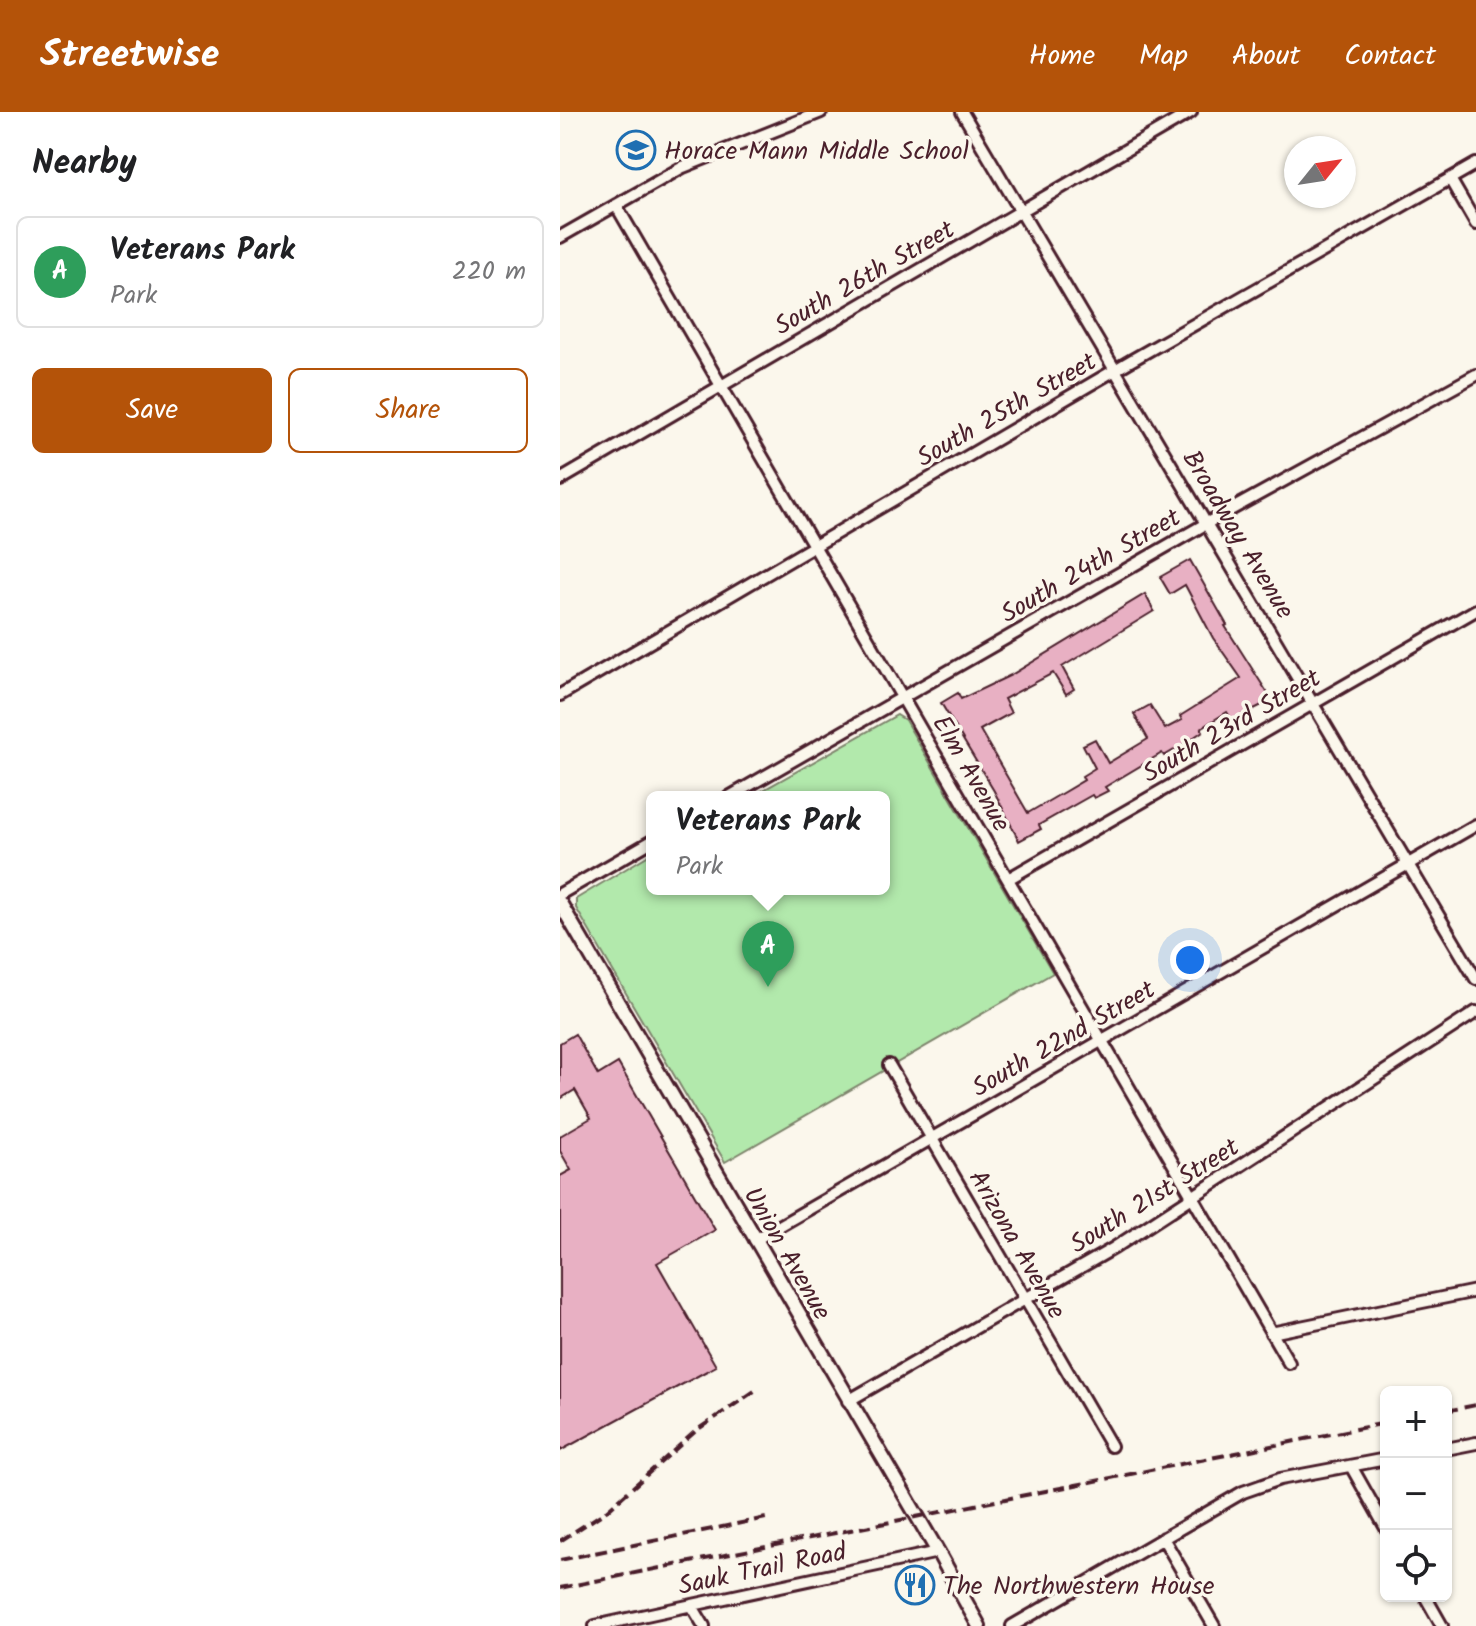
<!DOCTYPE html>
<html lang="en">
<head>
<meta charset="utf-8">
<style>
  :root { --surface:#fff; --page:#f2f2f2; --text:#202124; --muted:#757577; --line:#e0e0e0; --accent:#b45309 }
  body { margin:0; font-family:Kalam,sans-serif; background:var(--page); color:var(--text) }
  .controls { position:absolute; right:24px; bottom:24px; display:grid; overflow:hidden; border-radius:12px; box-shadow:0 2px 6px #0004 }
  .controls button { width:72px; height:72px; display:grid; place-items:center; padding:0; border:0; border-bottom:2px solid var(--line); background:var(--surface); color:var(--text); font:40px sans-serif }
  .compass { position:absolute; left:724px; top:24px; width:72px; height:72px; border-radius:50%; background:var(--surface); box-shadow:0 2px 6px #0004; rotate:60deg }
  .you { position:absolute; left:630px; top:848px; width:28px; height:28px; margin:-20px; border:6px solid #fff; border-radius:50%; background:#1a73e8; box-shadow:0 0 0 12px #1a73e833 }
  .badge { display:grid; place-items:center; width:52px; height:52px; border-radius:50%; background:var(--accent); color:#fff; font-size:26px; font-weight:700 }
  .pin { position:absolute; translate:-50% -66px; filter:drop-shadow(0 2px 4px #0008) }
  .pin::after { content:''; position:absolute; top:42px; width:28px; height:24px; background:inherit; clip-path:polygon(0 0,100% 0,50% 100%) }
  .popup { position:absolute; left:86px; top:679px; width:244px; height:104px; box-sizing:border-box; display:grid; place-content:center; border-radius:12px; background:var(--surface); filter:drop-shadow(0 2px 6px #0005); font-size:26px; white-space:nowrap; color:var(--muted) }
  .popup b { font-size:30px; color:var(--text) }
  .popup::after { content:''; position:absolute; left:50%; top:100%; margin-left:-16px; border:16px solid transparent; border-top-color:var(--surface) }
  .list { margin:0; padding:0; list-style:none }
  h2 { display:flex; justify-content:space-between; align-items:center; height:104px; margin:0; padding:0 32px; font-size:34px }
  h2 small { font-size:26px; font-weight:400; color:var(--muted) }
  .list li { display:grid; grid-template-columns:52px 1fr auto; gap:24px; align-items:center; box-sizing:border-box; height:112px; margin:0 16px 16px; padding:0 16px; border:2px solid var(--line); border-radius:12px }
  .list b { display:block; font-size:30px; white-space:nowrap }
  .list p { margin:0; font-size:26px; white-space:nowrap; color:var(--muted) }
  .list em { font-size:26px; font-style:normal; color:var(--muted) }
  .actions { display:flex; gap:16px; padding:24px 32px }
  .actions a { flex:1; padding:18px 0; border:2px solid var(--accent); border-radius:12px; text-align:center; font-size:28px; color:var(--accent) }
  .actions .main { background:var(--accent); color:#fff }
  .icon { flex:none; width:44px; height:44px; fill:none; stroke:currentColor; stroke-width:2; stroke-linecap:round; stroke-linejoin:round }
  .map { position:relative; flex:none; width:916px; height:1514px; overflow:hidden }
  header { display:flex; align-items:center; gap:48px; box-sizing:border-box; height:112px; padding:0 40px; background:var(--accent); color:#fff }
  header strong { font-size:38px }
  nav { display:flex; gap:44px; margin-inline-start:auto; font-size:28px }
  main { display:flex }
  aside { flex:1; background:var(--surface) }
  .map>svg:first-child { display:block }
  .green { fill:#b2e9ac; stroke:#7e846c; stroke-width:2 }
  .building { fill:#e8b0c3; stroke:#4a1f2b; stroke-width:2 }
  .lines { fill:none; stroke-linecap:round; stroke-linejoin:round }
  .minor-casing { stroke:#4a1f2b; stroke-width:16 }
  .tertiary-casing { stroke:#4a1f2b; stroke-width:18 }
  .minor { stroke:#fbf7ec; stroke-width:10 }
  .tertiary { stroke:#fbf7ec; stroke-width:12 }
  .rail { stroke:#4a1f2b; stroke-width:4; stroke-dasharray:12 6; stroke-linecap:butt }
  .labels { text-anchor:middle; stroke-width:7; stroke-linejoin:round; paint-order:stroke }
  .poi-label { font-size:26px; fill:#4a1f2b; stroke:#fbf7ec; text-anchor:start }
  .street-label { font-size:26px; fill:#4a1f2b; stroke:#fbf7ec }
</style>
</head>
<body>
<header>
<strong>Streetwise</strong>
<nav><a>Home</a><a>Map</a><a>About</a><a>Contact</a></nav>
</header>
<main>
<aside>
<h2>Nearby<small></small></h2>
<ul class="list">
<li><span class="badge" style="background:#2e9e5b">A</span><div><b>Veterans Park</b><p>Park</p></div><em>220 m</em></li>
</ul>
<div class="actions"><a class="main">Save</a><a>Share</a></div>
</aside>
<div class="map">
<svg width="916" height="1514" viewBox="0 0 916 1514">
  <rect width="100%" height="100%" fill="#fbf7ec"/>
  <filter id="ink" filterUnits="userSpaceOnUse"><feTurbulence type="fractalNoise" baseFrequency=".0125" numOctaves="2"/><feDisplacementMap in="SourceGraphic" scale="16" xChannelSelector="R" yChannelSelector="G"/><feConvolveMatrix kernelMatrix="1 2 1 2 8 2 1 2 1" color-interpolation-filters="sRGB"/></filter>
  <g filter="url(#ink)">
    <path class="green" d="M337,603L345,608L493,861L165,1050L16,796V787L92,741V777H324V685H191Z"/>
    <path class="building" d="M630,448L667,513L665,514L712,588L672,608L667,600L641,616L643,619L621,634L604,644L602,641L545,675L548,679L534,686L532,683L479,713L481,717L459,729L434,679L381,591L398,581L401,587L451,563L585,482L594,499L502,555L514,577L506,582L493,561L444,587L451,601L420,618L468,701L492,687L524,668L522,664L535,656L523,633L535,627L548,651L588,627L574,602L590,593L605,617L622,608L620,604L681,566L653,526L625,473L610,482L600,465Z
      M15,922L38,963L58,951L155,1118L97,1151L156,1254L0,1339V1064L11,1058L0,1039V1024L31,1006L15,978L0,987V931Z"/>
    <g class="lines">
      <g class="minor-casing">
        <path id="minor" d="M402,0L916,867
          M890,67L916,112
          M56,93L729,1251
          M0,125L123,55L261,0
          M0,368L631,0
          M0,583L572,248L916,52
          M169,685L663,402L916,263
          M448,767L916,498
          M0,782L92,729
          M329,953L551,1334
          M195,1128L916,713
          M711,1221L916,1179
          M288,1289L554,1136L916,900
          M886,1337L916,1331
          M791,1354L826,1416
          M603,1426L654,1514
          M865,1484L882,1514
          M132,1494L144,1514
          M35,1514L378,1440
          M452,1514L683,1380L720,1367L826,1347"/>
      </g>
      <g class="tertiary-casing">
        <path id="tertiary" d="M0,791L378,1440L419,1514"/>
      </g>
      <use href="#minor" class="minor"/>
      <use href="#tertiary" class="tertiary"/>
      <path class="rail" d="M886,1299L916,1293
        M0,1429L45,1400L137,1318L199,1276
        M0,1448L211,1405
        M0,1476L826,1311"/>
    </g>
  </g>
  <defs>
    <g id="school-ring" transform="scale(2)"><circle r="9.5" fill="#fbf7ec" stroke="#1f6fb2" stroke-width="1.5"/><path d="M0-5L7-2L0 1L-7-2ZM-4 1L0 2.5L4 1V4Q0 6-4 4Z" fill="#1f6fb2"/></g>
    <g id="restaurant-ring" transform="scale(2)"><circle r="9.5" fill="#fbf7ec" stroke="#1f6fb2" stroke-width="1.5"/><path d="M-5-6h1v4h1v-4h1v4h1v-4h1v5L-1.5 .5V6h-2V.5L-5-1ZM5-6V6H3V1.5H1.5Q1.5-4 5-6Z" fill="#1f6fb2"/></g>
  </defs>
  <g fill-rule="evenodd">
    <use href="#school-ring" x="76" y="38"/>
    <use href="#restaurant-ring" x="355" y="1473"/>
  </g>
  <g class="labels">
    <g class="poi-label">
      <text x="104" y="47">Horace Mann Middle School</text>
      <text x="383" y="1482">The Northwestern House</text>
    </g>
    <g class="street-label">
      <text transform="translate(304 165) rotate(-30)" y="9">South 26th Street</text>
      <text transform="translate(446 297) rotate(-30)" y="9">South 25th Street</text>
      <text transform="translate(679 422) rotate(59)" y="9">Broadway Avenue</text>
      <text transform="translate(530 453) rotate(-30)" y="9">South 24th Street</text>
      <text transform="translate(671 613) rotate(-30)" y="9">South 23rd Street</text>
      <text transform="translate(412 661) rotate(60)" y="9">Elm Avenue</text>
      <text transform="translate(503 926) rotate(-30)" y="9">South 22nd Street</text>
      <text transform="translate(594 1083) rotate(-32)" y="9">South 21st Street</text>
      <text transform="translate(458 1132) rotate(60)" y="9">Arizona Avenue</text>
      <text transform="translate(228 1141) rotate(60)" y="9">Union Avenue</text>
      <text transform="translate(202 1456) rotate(-12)" y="9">Sauk Trail Road</text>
    </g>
  </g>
</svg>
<div class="controls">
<button>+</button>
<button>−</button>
<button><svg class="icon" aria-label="locate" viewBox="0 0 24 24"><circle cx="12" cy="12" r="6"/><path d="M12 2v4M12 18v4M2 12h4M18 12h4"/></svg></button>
</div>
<svg class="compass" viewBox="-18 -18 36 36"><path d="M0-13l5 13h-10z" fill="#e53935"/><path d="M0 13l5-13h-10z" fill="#757577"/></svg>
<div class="you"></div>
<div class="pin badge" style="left:208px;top:875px;background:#2e9e5b">A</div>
<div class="popup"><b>Veterans Park</b>Park</div>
</div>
</main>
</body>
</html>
